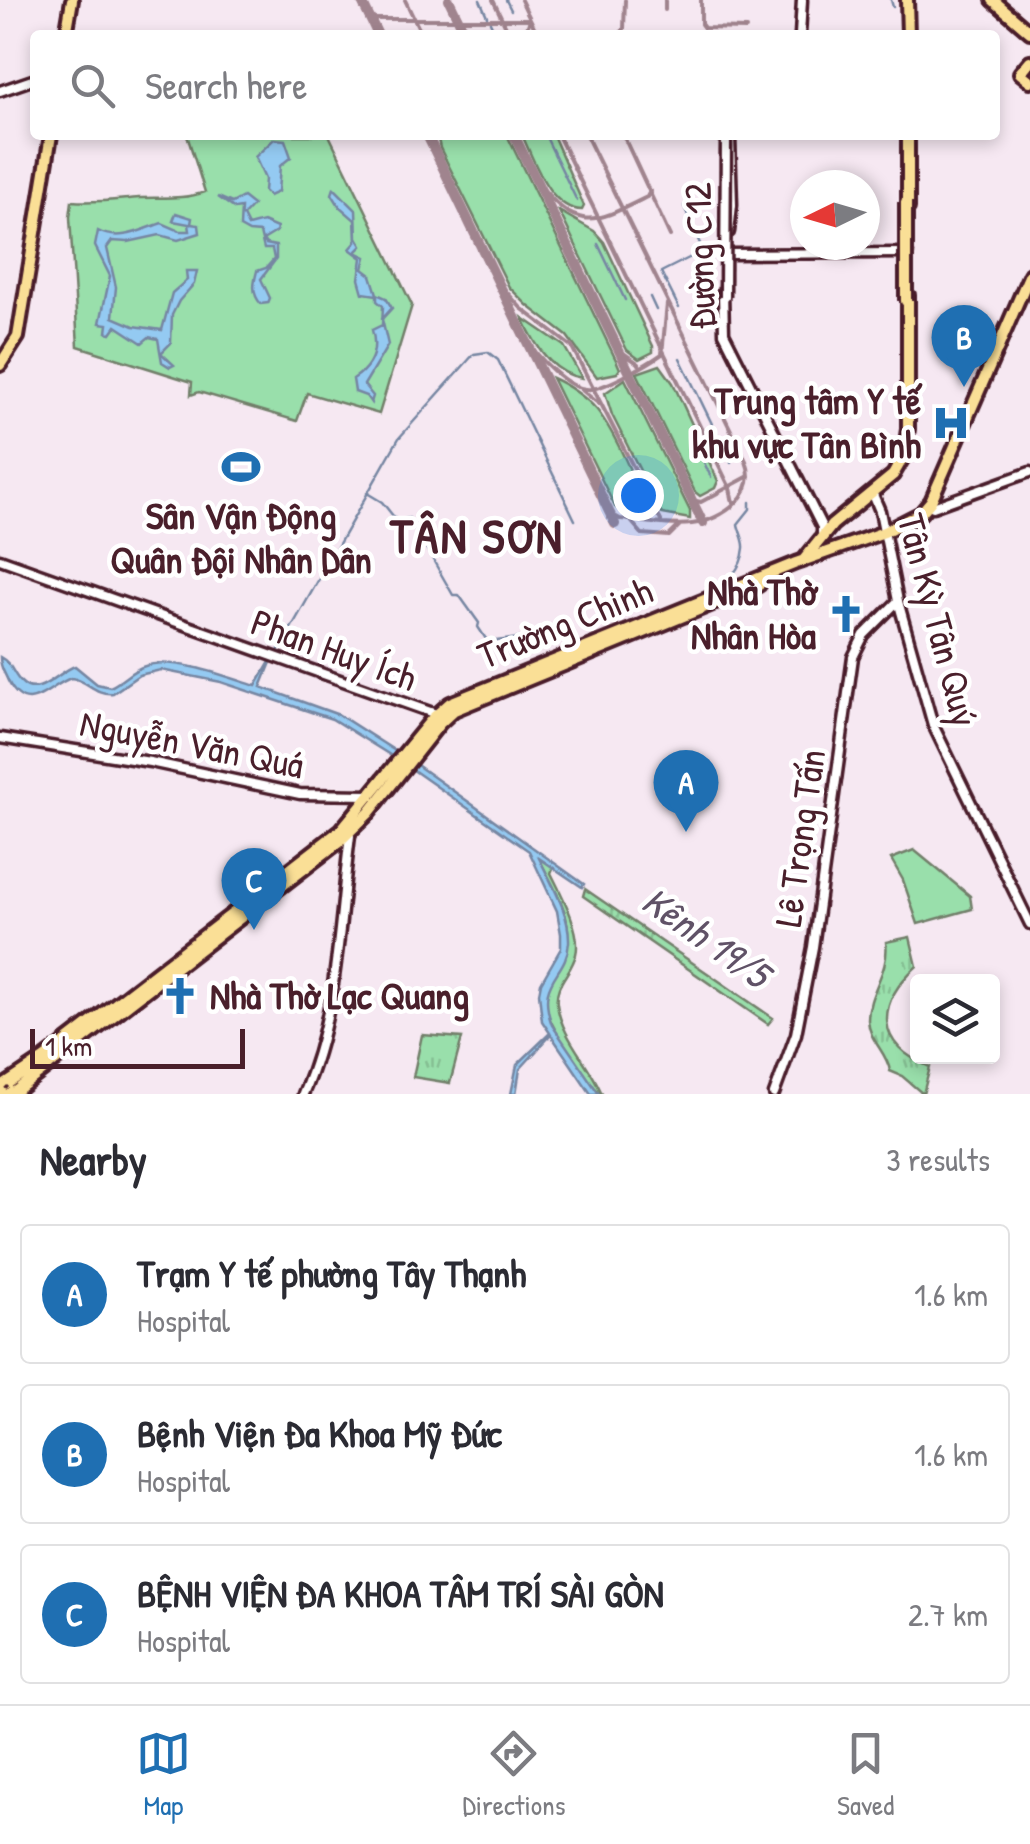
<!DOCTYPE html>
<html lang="en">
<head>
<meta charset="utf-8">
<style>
  :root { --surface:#fff; --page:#f7f7f7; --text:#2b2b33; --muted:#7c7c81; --line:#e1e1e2; --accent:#1f6fb2 }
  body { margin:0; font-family:"Patrick Hand",sans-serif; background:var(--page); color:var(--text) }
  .controls { position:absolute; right:30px; bottom:30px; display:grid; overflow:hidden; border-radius:10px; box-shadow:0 5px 15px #0003 }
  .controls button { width:90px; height:90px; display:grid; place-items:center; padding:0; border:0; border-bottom:2px solid var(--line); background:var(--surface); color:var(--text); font:50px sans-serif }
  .compass { position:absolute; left:790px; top:170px; width:90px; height:90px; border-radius:50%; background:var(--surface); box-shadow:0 5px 15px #0003; rotate:265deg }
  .scale { position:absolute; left:30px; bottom:25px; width:215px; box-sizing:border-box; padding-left:10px; border:5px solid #4a1f2b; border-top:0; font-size:28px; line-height:35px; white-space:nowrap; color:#4a1f2b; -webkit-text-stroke:8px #fff; paint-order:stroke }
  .you { position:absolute; left:638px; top:495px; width:35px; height:35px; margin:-25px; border:8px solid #fff; border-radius:50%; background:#1a73e8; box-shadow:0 0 0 15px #1a73e833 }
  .badge { display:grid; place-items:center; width:65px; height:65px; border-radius:50%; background:var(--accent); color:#fff; font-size:32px; font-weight:700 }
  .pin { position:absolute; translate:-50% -82px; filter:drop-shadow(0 2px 5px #0008) }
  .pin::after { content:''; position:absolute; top:52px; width:35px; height:30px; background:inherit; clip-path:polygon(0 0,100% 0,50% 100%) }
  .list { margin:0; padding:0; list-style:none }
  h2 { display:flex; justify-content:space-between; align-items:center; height:130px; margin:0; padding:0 40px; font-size:42px }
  h2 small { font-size:32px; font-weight:400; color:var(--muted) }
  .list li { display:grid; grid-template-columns:65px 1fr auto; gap:30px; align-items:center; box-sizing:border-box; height:140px; margin:0 20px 20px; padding:0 20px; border:2px solid var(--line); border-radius:10px }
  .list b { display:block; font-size:38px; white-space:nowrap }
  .list p { margin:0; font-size:32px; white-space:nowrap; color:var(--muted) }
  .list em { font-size:32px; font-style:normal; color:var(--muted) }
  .icon { flex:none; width:55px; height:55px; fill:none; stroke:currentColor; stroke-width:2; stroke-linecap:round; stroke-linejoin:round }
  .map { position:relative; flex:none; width:1030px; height:1094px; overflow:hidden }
  .search { position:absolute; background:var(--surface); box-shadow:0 5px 15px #0003; left:30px; right:30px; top:30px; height:110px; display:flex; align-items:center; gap:25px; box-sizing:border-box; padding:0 35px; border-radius:10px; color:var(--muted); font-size:38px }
  .sheet { height:610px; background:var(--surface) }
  nav { display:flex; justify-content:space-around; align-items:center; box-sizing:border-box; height:140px; border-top:2px solid var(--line); background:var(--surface); font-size:28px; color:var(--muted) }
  nav a { display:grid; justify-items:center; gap:5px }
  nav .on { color:var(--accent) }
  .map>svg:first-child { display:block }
  .green { fill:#99dfab; stroke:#727f6b; stroke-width:2.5 }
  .park { fill:url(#park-tufts); stroke:#727f6b; stroke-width:2.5 }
  .water { fill:#94caf2; stroke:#7686a2; stroke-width:2.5 }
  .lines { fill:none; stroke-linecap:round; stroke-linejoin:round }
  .stream { stroke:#7686a2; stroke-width:2.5 }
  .taxiway { stroke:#a0848e; stroke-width:4 }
  .runway { stroke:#a0848e; stroke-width:10 }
  .secondary-casing { stroke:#4a1f2b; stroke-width:15 }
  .primary-casing { stroke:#4a1f2b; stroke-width:18 }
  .highway-casing { stroke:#4a1f2b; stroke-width:20 }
  .secondary { stroke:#fff; stroke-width:8 }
  .primary { stroke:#fadf96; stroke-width:10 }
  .highway { stroke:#fadf96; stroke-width:12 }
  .secondary-bridge-casing { stroke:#4a1f2b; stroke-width:15; stroke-linecap:butt }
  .primary-bridge-casing { stroke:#4a1f2b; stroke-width:18; stroke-linecap:butt }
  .highway-bridge-casing { stroke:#4a1f2b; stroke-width:20; stroke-linecap:butt }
  .secondary-bridge { stroke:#fff; stroke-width:8 }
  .primary-bridge { stroke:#fadf96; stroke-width:10 }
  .highway-bridge { stroke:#fadf96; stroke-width:12 }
  .labels { text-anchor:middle; stroke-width:9; stroke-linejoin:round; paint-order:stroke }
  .street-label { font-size:38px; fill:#4a1f2b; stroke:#fff }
  .poi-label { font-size:38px; font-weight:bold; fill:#4a1f2b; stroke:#fff; text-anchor:end }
  .water-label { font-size:40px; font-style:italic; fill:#605267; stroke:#fff }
  .district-label { font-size:48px; font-weight:bold; letter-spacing:2.5px; fill:#4a1f2b; stroke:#fff }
</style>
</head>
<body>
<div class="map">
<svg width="1030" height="1094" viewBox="0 0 1030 1094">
  <defs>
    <pattern id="park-tufts" width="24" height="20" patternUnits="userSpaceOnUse" patternTransform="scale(2.5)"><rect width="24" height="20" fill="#99dfab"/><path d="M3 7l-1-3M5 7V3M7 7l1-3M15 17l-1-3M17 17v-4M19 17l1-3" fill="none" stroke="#85bf93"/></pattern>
  </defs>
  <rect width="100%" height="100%" fill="#f6e8f2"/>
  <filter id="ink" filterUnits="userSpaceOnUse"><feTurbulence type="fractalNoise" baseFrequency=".01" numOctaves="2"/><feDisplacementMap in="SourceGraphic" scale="20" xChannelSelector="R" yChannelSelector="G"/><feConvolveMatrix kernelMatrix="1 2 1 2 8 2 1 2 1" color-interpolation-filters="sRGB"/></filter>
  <g filter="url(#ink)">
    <path class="green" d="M187,135H329L412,305L379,414L307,393L297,421L199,392L191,395L192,382L78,346L70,217L72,201C95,203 115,200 139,198C162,197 183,200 205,192Z
      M437,135H507L617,362L620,369L617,373L597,377L567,336L527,305L509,287L440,148Z
      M522,135H553L584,206L582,210C549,209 534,160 522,135Z
      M559,211L594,231L604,242L653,346V352L639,359L627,350Z
      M523,318L564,346L582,378C553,374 534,344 523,318Z
      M660,365L673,383L718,481L715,488L700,496L695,492L637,373Z
      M552,378C566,384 586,397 597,410C612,429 642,489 643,512L623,513L615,507Z
      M625,379L690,511V519L662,514L612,415L605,393Z
      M914,850L970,896L972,909L918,924L903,880L891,859Z
      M542,857L554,866L551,873C561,893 582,932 576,954C572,973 554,983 557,1004C561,1037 590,1064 602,1094C588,1085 552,1029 547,1011C546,1004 546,995 548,988C553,966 569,954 568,930C567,906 549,880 539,858Z"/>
    <path class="park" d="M585,889L773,1018L768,1024L583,896Z
      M910,937L917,966C876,1003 874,1044 930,1067L923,1094L902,1076L890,1071C887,1052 869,1041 868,1020C868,991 890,972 886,942Z
      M422,1035L462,1038L450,1083L413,1077Z"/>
    <path class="water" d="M274,139L285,140L291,157L280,166L278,192L269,196L264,191L265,179L255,157Z
      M334,188L356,210L357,237L362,246L356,252L366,257L363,269L371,275L377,294L386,298L392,308L382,319L388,345L364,385L373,396L371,403L366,396L355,392L353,379C373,366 378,350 372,330L382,325L383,306L377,301V295L363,293L359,279L362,258L350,249L356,242L355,220L340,207L332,194Z
      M218,197L232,203L243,197L253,205L243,216L248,226L263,222L277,228L276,232L263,240L266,244L276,246V259L261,279L270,298L268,303L261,304C251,293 254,282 257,271L266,268L274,259L272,249H264L260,233L249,232L240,227L241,208L235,209Z
      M176,213L192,218L191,224L199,225L200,233L178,240L160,235L128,242L112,241L107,248L116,287L113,317L134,326L162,330L172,293L187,280L186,271H197L194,284L179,301L172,315L171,343L161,353L174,365L170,367L162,362L158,339L149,337L142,343L116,326L111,333L107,332L108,324L100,323L110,276L95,246L98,231C120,242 141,230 162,223L180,231H190L189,224L173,221Z
      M274,655L261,687L339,715L414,763L584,884L582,887L539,858C551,883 570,913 569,942C567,977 535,978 552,1025L599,1094H591L551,1035L520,1069L516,1094H511L517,1065L550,1033L542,1021L539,993L541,983L561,948V934L557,911L529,851L406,765L332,719L221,682L161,670L139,675L113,693C94,695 88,680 71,678C48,686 27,719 8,681C4,671 0,668 0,657C13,664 12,674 22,683C38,699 59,671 75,666L97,684L110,687C123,681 131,670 145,666C172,656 228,677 256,686Z"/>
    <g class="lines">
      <path class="stream" d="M480,0L487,16
        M506,0L511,10
        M891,0L893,7
        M490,22L496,35
        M545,135L577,201
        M598,244L625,300
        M650,297L656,310
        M679,308L661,272L703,251L684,206
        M489,353L498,360L575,520
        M680,358L731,463
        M695,444L711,477
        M367,493L382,502L397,521L409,518L453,595H459L479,623L478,627L488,642L520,638
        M706,586C727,585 742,570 744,548C745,541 739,531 738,524L750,509V502
        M277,653L399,438L474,354L488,352"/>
      <path class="taxiway" d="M405,0L422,35
        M493,0L510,35
        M521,0L538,35
        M701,0V24L704,28L746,29
        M665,10V0
        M370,19H530L525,35
        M619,35L624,29L625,0
        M431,135L435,152
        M558,135L730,488L733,503
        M586,135L746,461C759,494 723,520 692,524C669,527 643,521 620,519L611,514
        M623,135L670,236
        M536,180C577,234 594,223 647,197L650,191
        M498,282L521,308L572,347L661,521
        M525,337C535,354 568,392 591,389C608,387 648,364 662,354L667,304
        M619,350L639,364
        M583,391L599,404
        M692,500L701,502L749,476
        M631,521L642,534L669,536L680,525"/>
      <path class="runway" d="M361,0L378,35
        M449,0L466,35
        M427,135L615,524
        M514,135L703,523"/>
      <g class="secondary-casing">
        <path id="secondary" d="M800,35L802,0
          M0,91L35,79
          M729,232L732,205L730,136
          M723,254L908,253
          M723,291L724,333L822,527V533
          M872,492L880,511L898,601L933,725L1030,924
          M929,505L933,507L1030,472
          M0,559L436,714
          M0,738L150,762L300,794L370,795
          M303,1094C338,1014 339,922 350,836L348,830
          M774,1094L796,1034L813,947L853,657L864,635L898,601"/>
      </g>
      <g class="primary-casing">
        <path id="primary" d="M907,0L908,35
          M993,0L1030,32
          M66,35L72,0
          M1030,61L1020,73L1030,81
          M908,208V135
          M0,365L18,337L51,135
          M803,561L832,525L893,475L904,456L908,429V295
          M2,1087L44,1059L341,830L433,718L450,703L796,563L884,532L921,513L931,501L1030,274
          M12,1094L340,841L369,813L440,723L454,710L759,585"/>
      </g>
      <g class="highway-casing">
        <path id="highway" d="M0,1087L6,1088L9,1094"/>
      </g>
      <use href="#secondary" class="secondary"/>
      <use href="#primary" class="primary"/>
      <use href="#highway" class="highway"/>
      <g class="secondary-bridge-casing">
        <path id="secondary-bridge" d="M725,297L726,135"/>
      </g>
      <g class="primary-bridge-casing">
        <path id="primary-bridge" d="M906,202V301"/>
      </g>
      <g class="highway-bridge-casing">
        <path id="highway-bridge" d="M0,1092L2,1094"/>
      </g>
      <use href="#secondary-bridge" class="secondary-bridge"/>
      <use href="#primary-bridge" class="primary-bridge"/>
      <use href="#highway-bridge" class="highway-bridge"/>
    </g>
  </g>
  <defs>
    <g id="hospital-bare" transform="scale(3)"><path d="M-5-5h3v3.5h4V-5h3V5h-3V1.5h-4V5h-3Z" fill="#1f6fb2" stroke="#fff" stroke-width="2.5" paint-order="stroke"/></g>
    <g id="stadium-bare" transform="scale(3)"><path d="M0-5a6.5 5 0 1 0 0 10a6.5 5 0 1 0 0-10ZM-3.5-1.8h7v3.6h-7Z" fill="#1f6fb2" stroke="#fff" stroke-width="2.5" paint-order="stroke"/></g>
    <g id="church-bare" transform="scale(3)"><path d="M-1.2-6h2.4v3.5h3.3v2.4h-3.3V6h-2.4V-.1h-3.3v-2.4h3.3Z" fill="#1f6fb2" stroke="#fff" stroke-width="2.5" paint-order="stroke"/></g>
  </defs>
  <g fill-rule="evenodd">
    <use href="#hospital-bare" x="951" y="423"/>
    <use href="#stadium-bare" x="241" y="467"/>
    <use href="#church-bare" x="846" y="614"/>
    <use href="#church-bare" x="180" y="996"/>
  </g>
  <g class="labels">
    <g class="street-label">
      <text transform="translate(700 256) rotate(-92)" y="13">Đường C12</text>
      <text transform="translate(938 620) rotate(75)" y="13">Tân Kỳ Tân Quý</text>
      <text transform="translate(565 623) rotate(-22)" y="13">Trường Chinh</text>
      <text transform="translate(334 650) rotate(20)" y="13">Phan Huy Ích</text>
      <text transform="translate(192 744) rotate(11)" y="13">Nguyễn Văn Quá</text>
      <text transform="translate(800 838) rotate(-82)" y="13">Lê Trọng Tấn</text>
    </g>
    <g class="poi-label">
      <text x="921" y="414">Trung tâm Y tế<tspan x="921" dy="44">khu vực Tân Bình</tspan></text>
      <text x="241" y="529" text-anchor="middle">Sân Vận Động<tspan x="241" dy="44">Quân Đội Nhân Dân</tspan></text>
      <text x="816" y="605">Nhà Thờ<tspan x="816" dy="44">Nhân Hòa</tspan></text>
      <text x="210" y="1009" text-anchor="start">Nhà Thờ Lạc Quang</text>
    </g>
    <g class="water-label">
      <text transform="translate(706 937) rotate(35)" y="14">Kênh 19/5</text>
    </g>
    <g class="district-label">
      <text x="477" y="553">TÂN SƠN</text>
    </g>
  </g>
</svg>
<div class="controls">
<button><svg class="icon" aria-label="layers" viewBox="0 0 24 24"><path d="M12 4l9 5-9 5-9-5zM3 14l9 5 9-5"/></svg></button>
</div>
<svg class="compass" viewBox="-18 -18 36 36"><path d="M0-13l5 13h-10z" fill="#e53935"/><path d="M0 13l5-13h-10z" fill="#7c7c81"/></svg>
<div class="scale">1 km</div>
<div class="you"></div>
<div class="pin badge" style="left:686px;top:832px">A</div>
<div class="pin badge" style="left:964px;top:387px">B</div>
<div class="pin badge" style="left:254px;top:930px">C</div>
<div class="search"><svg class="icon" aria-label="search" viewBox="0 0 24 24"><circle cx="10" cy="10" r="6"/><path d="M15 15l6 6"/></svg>Search here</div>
</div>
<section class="sheet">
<h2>Nearby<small>3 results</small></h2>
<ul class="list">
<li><span class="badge">A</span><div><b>Trạm Y tế phường Tây Thạnh</b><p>Hospital</p></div><em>1.6 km</em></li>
<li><span class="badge">B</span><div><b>Bệnh Viện Đa Khoa Mỹ Đức</b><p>Hospital</p></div><em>1.6 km</em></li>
<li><span class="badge">C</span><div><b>BỆNH VIỆN ĐA KHOA TÂM TRÍ SÀI GÒN</b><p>Hospital</p></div><em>2.7 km</em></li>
</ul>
</section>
<nav>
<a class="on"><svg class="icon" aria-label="map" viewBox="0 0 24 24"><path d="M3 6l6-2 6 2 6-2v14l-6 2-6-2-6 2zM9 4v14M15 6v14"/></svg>Map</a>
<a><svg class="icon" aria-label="directions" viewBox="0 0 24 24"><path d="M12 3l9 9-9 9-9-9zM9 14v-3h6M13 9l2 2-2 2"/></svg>Directions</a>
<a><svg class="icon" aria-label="saved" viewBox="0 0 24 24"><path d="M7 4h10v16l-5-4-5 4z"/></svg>Saved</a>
</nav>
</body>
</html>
